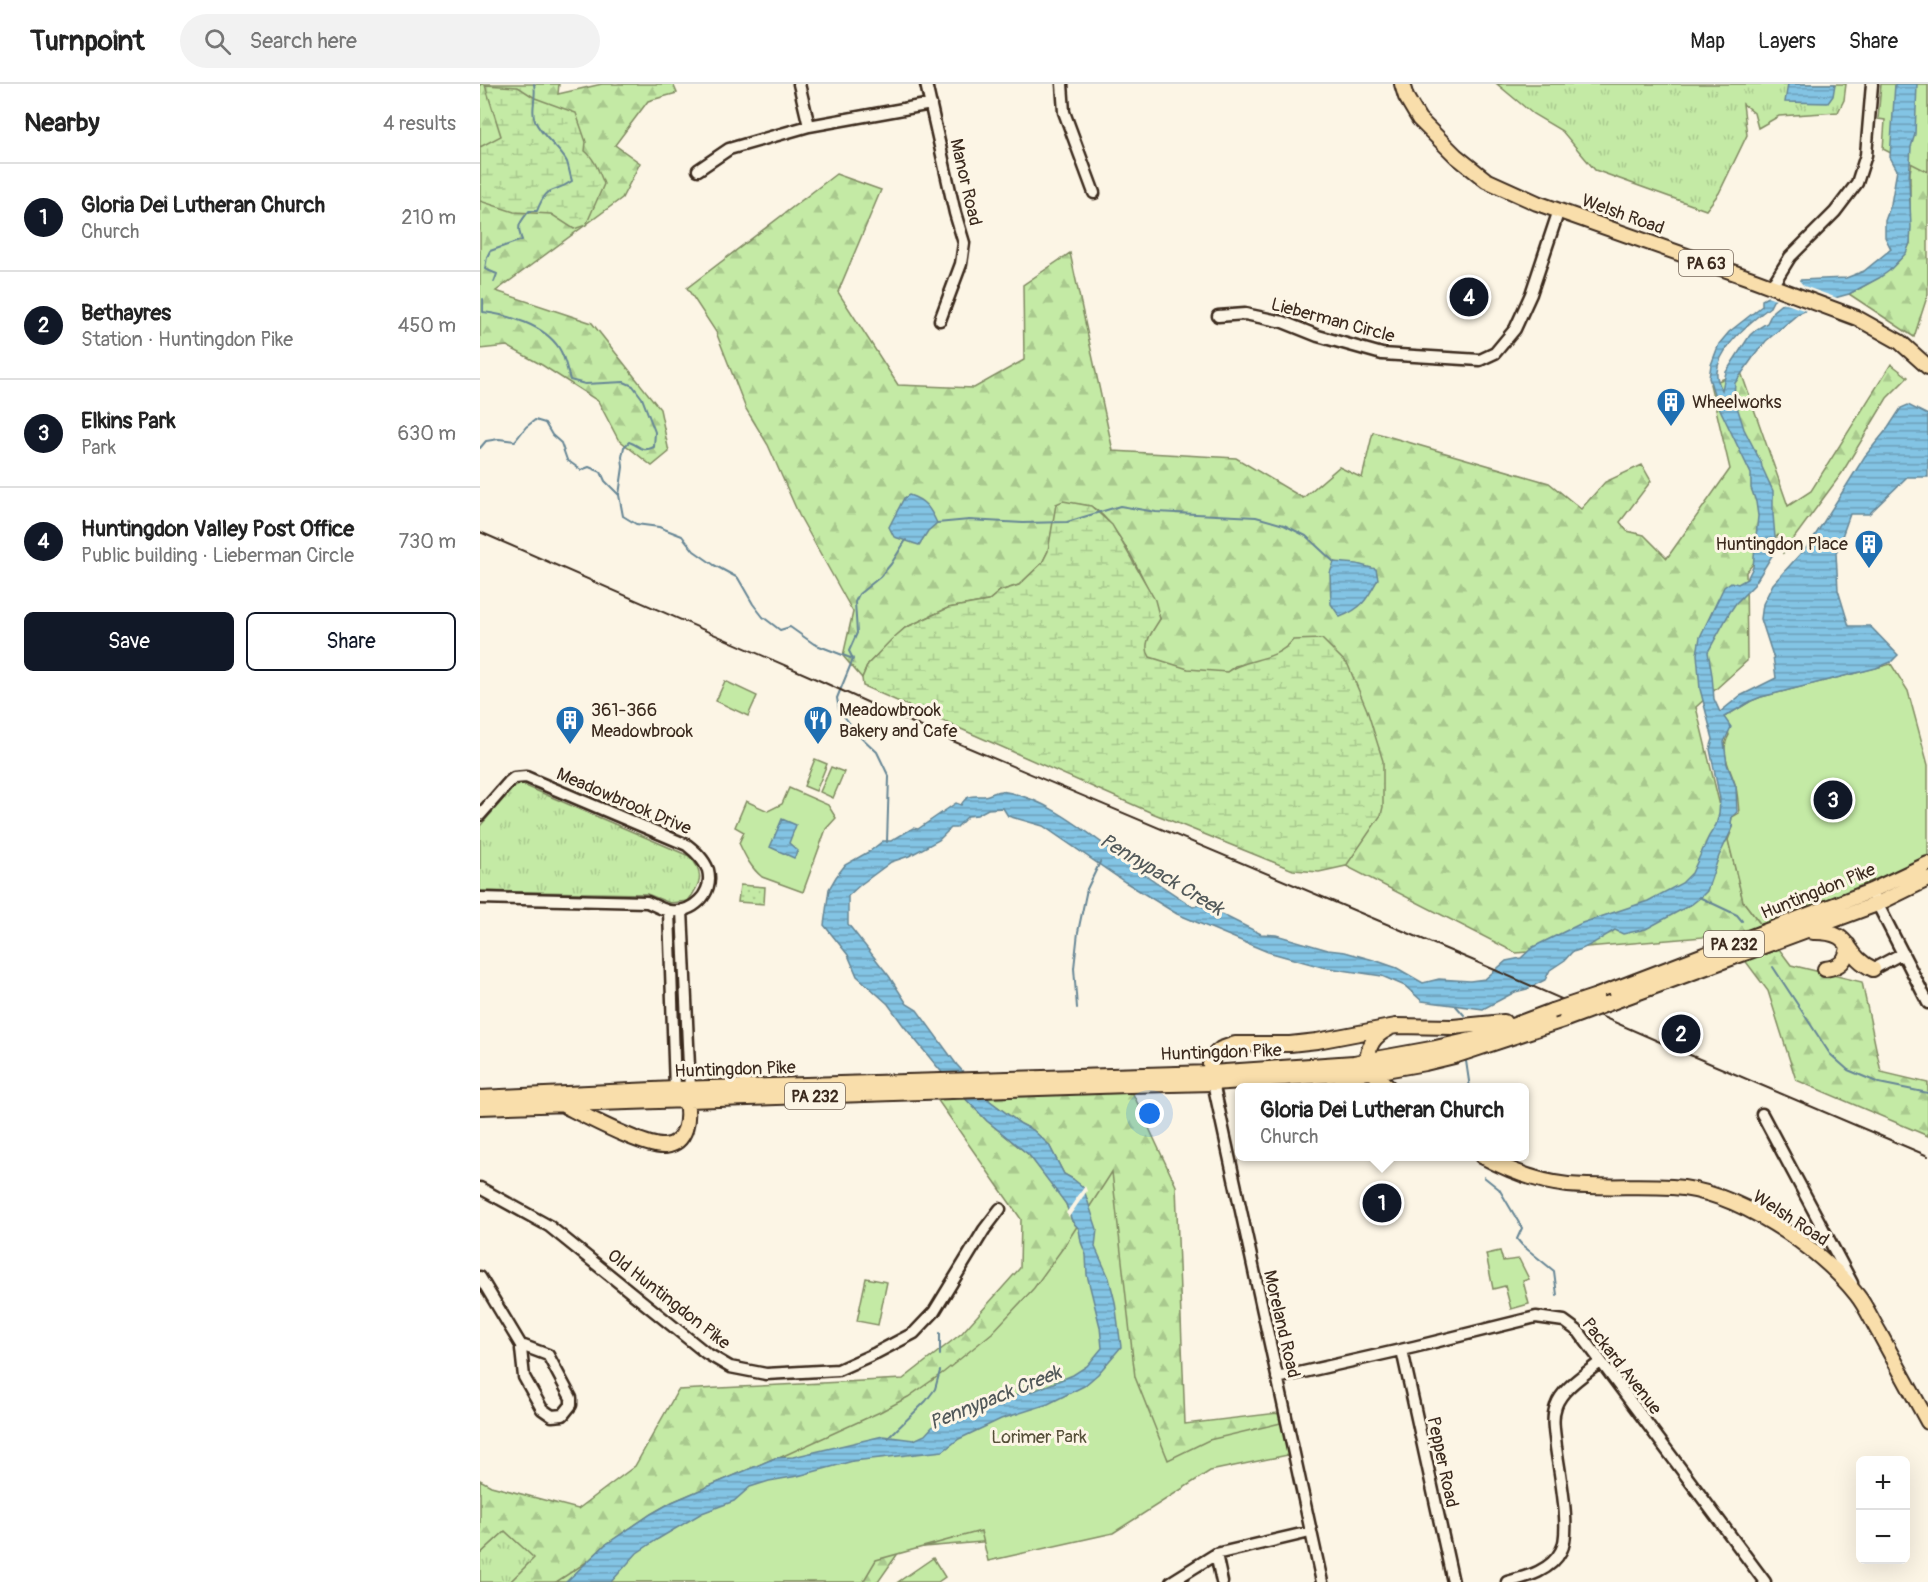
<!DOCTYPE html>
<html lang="en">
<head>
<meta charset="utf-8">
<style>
  :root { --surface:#fff; --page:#f2f2f2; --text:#222; --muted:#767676; --line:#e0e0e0; --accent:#111827 }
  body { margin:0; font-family:Pangolin,sans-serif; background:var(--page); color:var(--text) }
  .controls { position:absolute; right:18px; bottom:18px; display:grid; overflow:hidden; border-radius:9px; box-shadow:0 6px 24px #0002 }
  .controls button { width:54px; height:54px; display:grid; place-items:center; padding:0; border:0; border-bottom:2px solid var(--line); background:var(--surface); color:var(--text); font:30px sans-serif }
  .you { position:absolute; left:670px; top:1030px; width:21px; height:21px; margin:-15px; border:4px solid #fff; border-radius:50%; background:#1a73e8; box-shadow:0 0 0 9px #1a73e833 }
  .badge { display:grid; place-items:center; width:39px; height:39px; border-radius:50%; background:var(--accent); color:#fff; font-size:20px; font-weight:700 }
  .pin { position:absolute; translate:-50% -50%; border:3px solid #fff; box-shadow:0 2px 6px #0006 }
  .popup { position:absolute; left:755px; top:999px; width:294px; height:78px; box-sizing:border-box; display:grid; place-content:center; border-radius:9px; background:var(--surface); filter:drop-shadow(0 2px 4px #0005); font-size:20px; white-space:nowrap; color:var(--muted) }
  .popup b { font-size:22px; color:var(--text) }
  .popup::after { content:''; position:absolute; left:50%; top:100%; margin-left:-12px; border:12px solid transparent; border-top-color:var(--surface) }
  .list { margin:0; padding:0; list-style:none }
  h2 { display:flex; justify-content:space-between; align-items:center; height:78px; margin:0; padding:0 24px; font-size:26px }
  h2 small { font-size:20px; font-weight:400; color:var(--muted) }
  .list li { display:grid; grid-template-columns:39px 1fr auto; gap:18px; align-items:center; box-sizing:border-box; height:108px; padding:0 24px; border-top:2px solid var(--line) }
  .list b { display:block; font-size:22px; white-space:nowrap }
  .list p { margin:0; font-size:20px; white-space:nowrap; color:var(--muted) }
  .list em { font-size:20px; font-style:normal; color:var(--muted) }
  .actions { display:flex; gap:12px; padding:18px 24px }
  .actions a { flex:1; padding:14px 0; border:2px solid var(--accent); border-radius:9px; text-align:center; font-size:21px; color:var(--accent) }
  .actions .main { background:var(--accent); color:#fff }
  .icon { flex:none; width:33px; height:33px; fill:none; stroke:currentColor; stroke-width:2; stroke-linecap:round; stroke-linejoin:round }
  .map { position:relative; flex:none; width:1448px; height:1498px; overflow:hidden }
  header { display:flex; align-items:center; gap:36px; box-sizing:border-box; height:84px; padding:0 30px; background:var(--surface); border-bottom:2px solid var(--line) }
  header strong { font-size:28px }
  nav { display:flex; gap:33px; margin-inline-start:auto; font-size:21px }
  .search { width:420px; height:54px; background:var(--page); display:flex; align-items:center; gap:15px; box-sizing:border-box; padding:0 21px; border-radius:33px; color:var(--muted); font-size:22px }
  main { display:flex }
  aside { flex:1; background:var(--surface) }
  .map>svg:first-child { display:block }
  .grass { fill:url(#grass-tufts); stroke:#808a62; stroke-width:1.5 }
  .forest { fill:url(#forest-firs); stroke:#808a62; stroke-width:1.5 }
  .wetland { fill:url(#wetland-marsh); stroke:#808a62; stroke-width:1.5 }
  .park { fill:#c4eaa5; stroke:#808a62; stroke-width:1.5 }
  .garden { fill:url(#garden-dots); stroke:#808a62; stroke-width:1.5 }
  .water { fill:url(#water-rules); stroke:#668695; stroke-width:1.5; fill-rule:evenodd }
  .pier { fill:#fcf5e5 }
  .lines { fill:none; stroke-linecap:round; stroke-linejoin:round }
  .stream { stroke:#668695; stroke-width:2 }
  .minor-casing { stroke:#3b2a1e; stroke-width:15 }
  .major-casing { stroke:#3b2a1e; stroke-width:18 }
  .minor { stroke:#fcf5e5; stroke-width:10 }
  .major { stroke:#f9deab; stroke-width:14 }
  .rail { stroke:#3b2a1e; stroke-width:2 }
  .major-bridge-casing { stroke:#3b2a1e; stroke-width:18; stroke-linecap:butt }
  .major-bridge { stroke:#f9deab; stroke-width:14 }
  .labels { text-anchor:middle; stroke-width:6; stroke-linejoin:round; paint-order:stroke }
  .shield { fill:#fcf5e5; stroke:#75675a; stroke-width:1.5 }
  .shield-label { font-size:16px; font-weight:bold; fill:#3b2a1e }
  .street-label { font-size:18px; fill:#3b2a1e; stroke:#fcf5e5 }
  .poi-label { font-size:18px; fill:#3b2a1e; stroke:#fcf5e5; text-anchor:start }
  .park-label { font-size:18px; fill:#565039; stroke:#fcf5e5 }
  .water-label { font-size:20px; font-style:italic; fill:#515859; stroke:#fcf5e5 }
</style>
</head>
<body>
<header>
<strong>Turnpoint</strong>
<div class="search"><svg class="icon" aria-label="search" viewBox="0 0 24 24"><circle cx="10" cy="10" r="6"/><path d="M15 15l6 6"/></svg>Search here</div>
<nav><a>Map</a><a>Layers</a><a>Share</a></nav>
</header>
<main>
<aside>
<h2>Nearby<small>4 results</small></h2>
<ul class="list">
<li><span class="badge">1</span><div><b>Gloria Dei Lutheran Church</b><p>Church</p></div><em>210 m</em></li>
<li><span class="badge">2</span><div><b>Bethayres</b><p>Station · Huntingdon Pike</p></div><em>450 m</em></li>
<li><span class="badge">3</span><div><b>Elkins Park</b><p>Park</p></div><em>630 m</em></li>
<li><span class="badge">4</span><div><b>Huntingdon Valley Post Office</b><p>Public building · Lieberman Circle</p></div><em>730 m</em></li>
</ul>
<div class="actions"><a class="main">Save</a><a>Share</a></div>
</aside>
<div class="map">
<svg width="1448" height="1498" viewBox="0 0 1448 1498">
  <defs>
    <pattern id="grass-tufts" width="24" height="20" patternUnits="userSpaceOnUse" patternTransform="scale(1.5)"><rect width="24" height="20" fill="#c4eaa5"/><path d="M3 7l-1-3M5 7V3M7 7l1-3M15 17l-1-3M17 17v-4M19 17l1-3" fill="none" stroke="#a9c98e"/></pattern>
    <pattern id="forest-firs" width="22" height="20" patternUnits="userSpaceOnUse" patternTransform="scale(1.5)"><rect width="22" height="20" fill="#c4eaa5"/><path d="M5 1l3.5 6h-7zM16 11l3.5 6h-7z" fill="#a9c98e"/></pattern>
    <pattern id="wetland-marsh" width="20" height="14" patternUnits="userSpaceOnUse" patternTransform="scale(1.5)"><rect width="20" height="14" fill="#c4eaa5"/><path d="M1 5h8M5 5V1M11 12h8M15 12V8" fill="none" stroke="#a9c98e"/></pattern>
    <pattern id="garden-dots" width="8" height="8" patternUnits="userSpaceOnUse" patternTransform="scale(1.5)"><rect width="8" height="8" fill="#c4eaa5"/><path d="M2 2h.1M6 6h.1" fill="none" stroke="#a9c98e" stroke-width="1.8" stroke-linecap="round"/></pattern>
    <pattern id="water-rules" width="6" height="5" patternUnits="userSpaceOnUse" patternTransform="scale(1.5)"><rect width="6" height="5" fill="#83c4e4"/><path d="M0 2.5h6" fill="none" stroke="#6c9fb8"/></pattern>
  </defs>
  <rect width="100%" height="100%" fill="#fcf5e5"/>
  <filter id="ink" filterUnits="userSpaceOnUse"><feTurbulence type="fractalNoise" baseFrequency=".0167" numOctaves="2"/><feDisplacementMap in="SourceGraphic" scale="12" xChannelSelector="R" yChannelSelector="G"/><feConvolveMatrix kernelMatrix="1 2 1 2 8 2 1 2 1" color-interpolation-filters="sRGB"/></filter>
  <g filter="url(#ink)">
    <path class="grass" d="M1017,0H1366L1364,16L1358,28L1299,32L1278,44L1274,29L1263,20L1267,51L1239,109L1226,126L1115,86L1082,47L1053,30Z
      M41,700L209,772C226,789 220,801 208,817L190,819L167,810L0,807V742L33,704Z
      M25,1447L55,1474L30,1498H0V1470Z"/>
    <path class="forest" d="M0,0H79L78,10L122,0H193L197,9L168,17L135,61L160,79L142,114L16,207L112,239L180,325L189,368L172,382L138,355L118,317L62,281L27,262L0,265Z
      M1448,0V210L1434,253L1369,210C1392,198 1420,184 1430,159V88Z
      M356,90L401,106L358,208L418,301L494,304L544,276L543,201L590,169L633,367L756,374L823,414L859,383L882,394L893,348L1069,399L1101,425L1125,398L1162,381L1171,397L1140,438L1147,447L1164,451L1187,474L1250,385L1230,300L1261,288L1308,422L1331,407L1411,280L1428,293L1407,314L1362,389L1303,469L1298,451L1266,488L1267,577L1216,623L1263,817L1311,881L1382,898L1401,988L1448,999V1052L1316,996L1288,907L1246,851L1036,869L866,782L786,575L755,582L747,588L536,644L680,535C673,510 634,430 609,422C600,419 587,420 577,420L568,467L562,479L539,501L520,507L508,517L468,524L425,544L388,580L382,594L363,572L373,528L319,431L288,361L266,325L236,248L207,204Z
      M649,1001L696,1102L705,1340L798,1329L807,1365L723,1383L595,1450L421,1465L398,1498H131L618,1290L593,1095L584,1090L569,1061L553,1046L541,1040L510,1017L500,1006Z
      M478,1007L507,1037L549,1071L578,1108L586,1120L592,1137L599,1145L620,1243L313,1373L295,1374L192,1418L171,1430L125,1461L86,1498H30L54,1474L25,1447L0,1470V1396L11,1402L98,1425L155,1382L198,1306L423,1295L482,1249L540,1184L541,1135L452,1008Z"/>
    <path class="wetland" d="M5,1L38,3L55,14L96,29L106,58L105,67C115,75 119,88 124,100L106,141L94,145L71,130L34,128L0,117V63L21,52Z
      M583,417L611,422L632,441L675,516L680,535C673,547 661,560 670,573L708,585L747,588C767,573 794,579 813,556L842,555L868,581L887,626L903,677V723L901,731L866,782L839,788L813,786L672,729L383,602L382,594L388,580L411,556L425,544L468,524L508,517L520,507L539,501L562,479L568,467L576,420Z"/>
    <path class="park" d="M1401,0H1448V88L1403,65L1405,36L1398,35Z
      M1411,580L1428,607L1448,681V780L1286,847L1263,817L1248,756L1253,743L1251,739L1252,733L1259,729C1258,720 1258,709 1255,700C1250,684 1239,667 1249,651L1244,633L1271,617L1281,613Z
      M245,597L277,612L268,632L236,617Z
      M335,675L347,680L336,707L324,702Z
      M351,683L364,688L353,714L340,708Z
      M309,704L348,721L356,734L346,745L323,808L282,793C271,784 265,772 259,759L264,748L255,743L266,717L288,727L302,720Z
      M632,1088L655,1293L688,1376L729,1356L801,1339L808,1371L730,1387L633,1449L508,1477L501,1447L396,1476L383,1498H76L122,1468L268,1388L400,1328L428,1313L464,1288L512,1249L554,1204L585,1161Z
      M1020,1167L1023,1177L1039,1175L1049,1195L1043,1197L1049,1220L1031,1225L1025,1202L1013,1205L1006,1170Z
      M386,1194L407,1198L398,1241L377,1237Z
      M453,1474L465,1493L458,1498H418Z"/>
    <path class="garden" d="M260,801L285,803L284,820L258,818Z"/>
    <path class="water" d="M1308,0H1355L1353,12L1348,19L1305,18Z
      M1415,0H1437L1435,50L1431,63L1429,96L1431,143L1430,159L1426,169L1409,187L1399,194L1369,210L1351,215L1318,230L1286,257L1274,272L1255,299L1254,313L1264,345L1281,378L1282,383L1293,407V430L1296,465L1274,501L1256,519L1250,528L1228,568L1232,591L1234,615L1240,628L1260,612L1296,594L1293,572L1281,535L1283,520L1293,500L1331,458L1385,372L1408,344L1421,324L1428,321L1448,331V393H1427L1389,430H1370L1356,469L1358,506L1369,542H1390L1418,571L1411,578L1396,584L1281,613L1271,617L1244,633L1251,643L1244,658L1247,680L1256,703L1257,728L1252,733L1251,739L1253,743L1239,772L1227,807L1221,813L1212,820L1166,845L1143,850L1135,846C1123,853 1104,867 1092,868L1085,876L1070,886L1065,896L1047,905L1035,908L1003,925L942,917L925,902L902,892L842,883L788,868L697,830L645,798L563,742L528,732L523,724L508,725L497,731L488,732L476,744H471L459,756L429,772L411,778L380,801L368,812V840L409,892L427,920L437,926L477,981L510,1017L541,1040L553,1046L569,1061L584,1090L593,1095L603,1103L617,1145L615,1163L629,1194L635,1218L641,1263L618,1290L604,1302L568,1320L521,1335L479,1355L463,1367L373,1377L318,1392L289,1397L270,1403L254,1417L222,1429L178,1455L157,1469L131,1498H86L125,1461L171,1430L192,1418L295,1374L313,1373L403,1352L434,1356L445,1351L454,1341L467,1335L494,1326L519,1315L556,1306L593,1291L607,1282L622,1264L620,1243L607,1191L606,1171L601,1158L599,1145L592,1137L586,1120L549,1071L507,1037L473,1002L423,941L408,920L377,892L368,871L344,841L349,805L356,793L365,781L390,767L403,757H411L433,744L438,745L476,719L481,721C487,710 493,712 504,712C510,711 516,707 521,707C567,713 609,750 645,776C667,793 690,807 713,823L719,821L741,830L781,850L796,851L848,866L865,868L897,877L917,884L943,899L959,895L990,897L1005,895L1026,877L1041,874L1053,863L1102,839L1168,817L1202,799L1212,789L1229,752L1236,741L1239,730L1240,715L1230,665L1233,655L1220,605L1217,570L1220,553L1244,503L1251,498L1258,500L1267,495L1273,483L1278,432L1276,418L1271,404V390L1237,319L1229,294L1231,281L1239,260L1249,248L1282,222V216L1320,196L1366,194L1384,187L1411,165L1405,153V137L1411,120L1417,86L1410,73ZM1317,201L1321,204L1293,227L1287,239L1277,245L1270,251L1246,288L1242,306C1239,300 1236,295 1237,288C1239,263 1271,237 1290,223L1293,217Z
      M429,411C445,416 450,424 457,439L448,447L439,461L414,453L409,443L424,414Z
      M854,478L877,480L896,485L898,495C887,515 883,524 860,533L851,520L850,489Z
      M302,735L316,741L309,759L318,767L314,774L290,763Z"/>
    <path class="pier" d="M1317,194L1324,202L1360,215L1329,228L1301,218L1312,208L1299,217L1287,213L1298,204Z
      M605,1102L607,1107L589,1133L586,1129Z"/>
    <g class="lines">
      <path class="stream" d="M14,198L17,190L5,185L7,173L10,167L42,156C36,141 40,139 49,127H57C68,99 72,111 92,97C90,91 89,84 87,78C80,64 62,53 55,37C50,26 57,14 54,0
        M3,215V228
        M3,228C29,231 64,241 79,264C85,273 87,286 90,296L105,300L144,298L153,302L162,314L175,348L174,363C161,369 161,362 149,358L144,363L142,373L143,383L139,411L143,432L156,440L179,443L202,452L214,467L234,481L258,494L273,520L283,533L300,546L310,543L334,560L373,575
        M0,364L6,357L19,355L35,357L46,343L55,336L65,339L72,351L81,359L87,376L101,386L109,383L121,388L125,397L139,411
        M457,439L489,436L543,439L587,438L640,422L676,428L776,433L804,441L826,452L854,478
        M373,575L357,614L359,626L379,651L397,668L409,693L407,758
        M373,575L369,567L377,549L375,518L379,510L400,493L411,480L426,456
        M1219,813L1257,831L1262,837
        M1293,883L1350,970L1368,986L1399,999L1448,1009
        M976,922L984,931
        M597,924L594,884L598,848L607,805L620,778
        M986,977L990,1004
        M1004,1093L1019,1105L1042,1144L1037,1155L1042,1161L1074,1187L1077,1211
        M460,1249V1271
        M408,1354L446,1317L455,1305L460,1287"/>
      <g class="minor-casing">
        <path id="minor" d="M319,0L329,42
          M446,0L475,129L484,159L481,180L460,236
          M582,0L584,28L614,109
          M218,86L249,65L329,42L451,20
          M1292,202L1310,173L1355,128L1377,99L1386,71L1392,0
          M738,232L765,230L803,238L838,252L902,270L1000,276L1015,269L1035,245L1051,210L1079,126
          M0,731L29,698L34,694L46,693L207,761C216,768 224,775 228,786C234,810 212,830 189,827C181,825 174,821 167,818L0,814
          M1394,813L1448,919
          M202,826L210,1005L208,1011
          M189,827L195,1005L200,1010
          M1393,885L1423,869
          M732,994L842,1498
          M1282,1030L1372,1199
          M0,1104L69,1142L226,1269L250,1283L286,1290L358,1286L396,1269L434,1249L454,1228L504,1146L520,1125
          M0,1193L42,1263
          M44,1262L68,1271L91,1314V1321L83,1331L72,1332L62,1325L44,1293L41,1265Z
          M922,1266L973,1498
          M797,1294L934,1263L1056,1233L1084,1237L1099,1248L1285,1498
          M736,1470L742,1498
          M691,1498L736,1470L830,1448
          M1027,1498C1046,1493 1071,1487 1081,1467C1092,1448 1079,1387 1076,1363C1075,1350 1071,1335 1076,1322C1082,1304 1106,1290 1120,1278"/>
      </g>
      <g class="major-casing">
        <path id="major" d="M922,0L926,13L939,35L976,72L1006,96L1057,119L1275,196L1377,234L1420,258L1448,283
          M1333,848C1376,847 1361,870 1393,885
          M1345,885C1360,883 1367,877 1368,861
          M1117,912L1391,807L1448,780
          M1132,918L1397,820L1448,795
          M887,978C888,961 894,952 908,945
          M890,982L897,993L909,1004
          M731,989L730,980L736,969L741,965L755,960H810L837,957L916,942L973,943L1024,938
          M0,1014L195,1005L731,989L874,979L951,965L1000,954L1072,927
          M85,1022C104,1031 165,1064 185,1062C208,1059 209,1034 206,1017
          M0,1023L649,1001L733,999L894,988L945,979L974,972L1086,935
          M1002,1072C1028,1086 1058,1098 1088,1101C1122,1104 1158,1101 1192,1103C1255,1106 1339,1162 1377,1211C1386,1222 1392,1237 1400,1250C1416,1279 1432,1309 1448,1338"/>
      </g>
      <use href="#minor" class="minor"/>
      <use href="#major" class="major"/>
      <path class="rail" d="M0,448L343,598L468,655L992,876L1196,965L1448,1072"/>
      <g class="major-bridge-casing">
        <path id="major-bridge" d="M1072,927L1117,912
          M1086,935L1132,918"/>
      </g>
      <use href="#major-bridge" class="major-bridge"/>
    </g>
  </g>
  <defs>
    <g id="building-pin" transform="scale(1.5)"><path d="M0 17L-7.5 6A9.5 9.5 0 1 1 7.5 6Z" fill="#1f6fb2" stroke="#fcf5e5"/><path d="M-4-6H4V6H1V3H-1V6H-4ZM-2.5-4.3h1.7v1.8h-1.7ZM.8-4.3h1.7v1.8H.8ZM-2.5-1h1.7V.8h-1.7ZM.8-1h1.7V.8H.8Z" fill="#fff"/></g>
    <g id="restaurant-pin" transform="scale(1.5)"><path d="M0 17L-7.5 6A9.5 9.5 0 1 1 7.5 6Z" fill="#1f6fb2" stroke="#fcf5e5"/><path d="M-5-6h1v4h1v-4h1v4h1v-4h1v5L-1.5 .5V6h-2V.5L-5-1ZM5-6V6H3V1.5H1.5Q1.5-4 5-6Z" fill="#fff"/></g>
  </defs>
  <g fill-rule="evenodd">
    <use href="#building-pin" x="1191" y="318"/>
    <use href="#building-pin" x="1389" y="460"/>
    <use href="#building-pin" x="90" y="636"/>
    <use href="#restaurant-pin" x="338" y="636"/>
  </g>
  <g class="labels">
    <g class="shield">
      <rect x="1199" y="166" width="54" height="26" rx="4.5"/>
      <rect x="1224" y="847" width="60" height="26" rx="4.5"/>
      <rect x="305" y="999" width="60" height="26" rx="4.5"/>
    </g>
    <g class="shield-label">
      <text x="1226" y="185">PA 63</text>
      <text x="1254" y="866">PA 232</text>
      <text x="335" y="1018">PA 232</text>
    </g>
    <g class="street-label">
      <text transform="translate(486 98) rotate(77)" y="6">Manor Road</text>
      <text transform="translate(1143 130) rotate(20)" y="6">Welsh Road</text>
      <text transform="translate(853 236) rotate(15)" y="6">Lieberman Circle</text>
      <text transform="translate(144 717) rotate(23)" y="6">Meadowbrook Drive</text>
      <text transform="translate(1338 807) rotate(-22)" y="6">Huntingdon Pike</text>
      <text transform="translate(741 968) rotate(-2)" y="6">Huntingdon Pike</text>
      <text transform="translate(255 985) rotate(-2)" y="6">Huntingdon Pike</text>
      <text transform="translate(1311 1134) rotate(33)" y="6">Welsh Road</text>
      <text transform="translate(189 1215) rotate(38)" y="6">Old Huntingdon Pike</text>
      <text transform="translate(802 1240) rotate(77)" y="6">Moreland Road</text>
      <text transform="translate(1142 1282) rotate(52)" y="6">Packard Avenue</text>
      <text transform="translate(963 1378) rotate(78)" y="6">Pepper Road</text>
    </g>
    <g class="poi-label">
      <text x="1212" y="324">Wheelworks</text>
      <text x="1368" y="466" text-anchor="end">Huntingdon Place</text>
      <text x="111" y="632">361-366<tspan x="111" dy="21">Meadowbrook</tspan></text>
      <text x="359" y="632">Meadowbrook<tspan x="359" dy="21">Bakery and Cafe</tspan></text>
    </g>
    <g class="park-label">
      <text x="559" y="1359">Lorimer Park</text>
    </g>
    <g class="water-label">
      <text transform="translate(682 790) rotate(31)" y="7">Pennypack Creek</text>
      <text transform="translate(515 1313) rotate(-22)" y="7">Pennypack Creek</text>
    </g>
  </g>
</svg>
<div class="controls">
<button>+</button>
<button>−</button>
</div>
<div class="you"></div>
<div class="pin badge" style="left:902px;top:1119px">1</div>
<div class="popup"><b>Gloria Dei Lutheran Church</b>Church</div>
<div class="pin badge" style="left:1201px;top:950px">2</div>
<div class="pin badge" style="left:1353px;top:716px">3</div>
<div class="pin badge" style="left:989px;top:213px">4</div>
</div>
</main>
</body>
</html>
